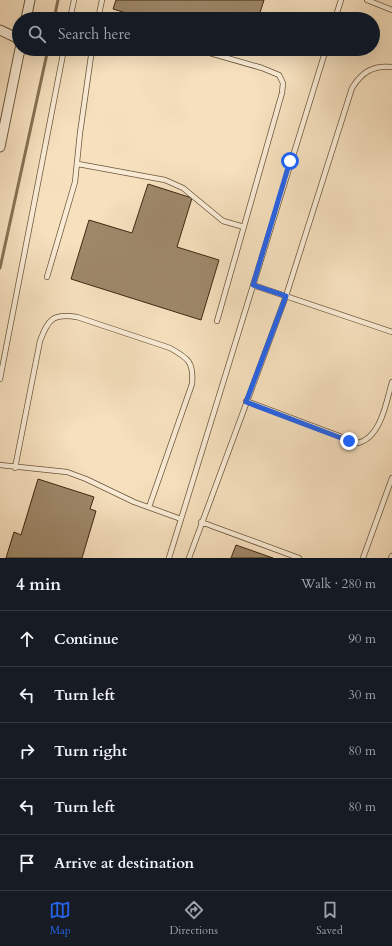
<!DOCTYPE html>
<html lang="en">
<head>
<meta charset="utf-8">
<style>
  :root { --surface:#171b24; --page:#242831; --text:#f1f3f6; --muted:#9ea1a6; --line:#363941; --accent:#2563eb }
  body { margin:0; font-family:Cardo,serif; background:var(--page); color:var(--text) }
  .stop { position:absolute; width:12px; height:12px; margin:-9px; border:3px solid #2563eb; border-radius:50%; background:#fff }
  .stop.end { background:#2563eb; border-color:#fff; box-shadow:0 1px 4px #0008 }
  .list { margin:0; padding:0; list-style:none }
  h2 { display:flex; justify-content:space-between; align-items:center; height:52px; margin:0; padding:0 16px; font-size:17px }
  h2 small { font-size:13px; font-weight:400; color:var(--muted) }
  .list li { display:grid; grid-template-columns:26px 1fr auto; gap:12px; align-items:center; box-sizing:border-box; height:56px; padding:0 16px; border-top:1px solid var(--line) }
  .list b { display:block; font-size:15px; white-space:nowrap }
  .list em { font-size:13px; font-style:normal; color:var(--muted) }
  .icon { flex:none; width:22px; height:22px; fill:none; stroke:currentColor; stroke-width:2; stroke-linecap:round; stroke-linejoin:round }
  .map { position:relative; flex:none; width:392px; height:558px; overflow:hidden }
  .search { position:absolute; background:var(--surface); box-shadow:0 4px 16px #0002; left:12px; right:12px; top:12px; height:44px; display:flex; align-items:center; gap:10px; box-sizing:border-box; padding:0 14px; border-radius:22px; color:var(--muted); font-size:15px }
  .sheet { height:332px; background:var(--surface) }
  nav { display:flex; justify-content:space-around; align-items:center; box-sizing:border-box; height:56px; border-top:1px solid var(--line); background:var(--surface); font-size:11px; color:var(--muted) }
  nav a { display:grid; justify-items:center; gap:2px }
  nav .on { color:var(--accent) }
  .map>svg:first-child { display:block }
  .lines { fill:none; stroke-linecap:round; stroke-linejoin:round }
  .stream { stroke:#877154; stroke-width:3 }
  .building { fill:#9e886a; stroke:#3e280f }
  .service-casing { stroke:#6c563b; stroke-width:6 }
  .minor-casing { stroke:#6c563b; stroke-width:11 }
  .service { stroke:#f9ebd5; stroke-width:4.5 }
  .minor { stroke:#f9ebd5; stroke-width:9 }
  .route { stroke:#2563eb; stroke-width:5 }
</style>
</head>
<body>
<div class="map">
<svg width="392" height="558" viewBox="0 0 392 558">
  <rect width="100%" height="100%" fill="#f6e0be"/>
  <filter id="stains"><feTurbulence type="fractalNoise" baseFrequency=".005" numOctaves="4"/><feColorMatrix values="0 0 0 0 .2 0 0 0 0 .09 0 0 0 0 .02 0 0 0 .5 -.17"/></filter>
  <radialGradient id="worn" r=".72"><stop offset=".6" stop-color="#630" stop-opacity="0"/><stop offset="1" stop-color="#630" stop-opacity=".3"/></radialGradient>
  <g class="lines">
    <path class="stream" d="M54,19L58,0
      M0,268L48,49"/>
  </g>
  <path class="building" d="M116,0H264L258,19H146L113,9Z
    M148,184L192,198L177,247L219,260L201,320L71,279L89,220L132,233Z
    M38,479L94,497L90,509L96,511L82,558H6L14,532L21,535Z
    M236,545L273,558H231Z"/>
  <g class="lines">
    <g class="service-casing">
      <path id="service" d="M367,0L392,10
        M70,19L74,0
        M98,19L102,0
        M335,19L341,0
        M196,49L262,68L279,75L283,83L282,93L217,321
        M78,164L165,180L183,188L223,221L244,227
        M47,277L75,182L80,133L92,49
        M253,285L392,332
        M0,379L64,49
        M246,401L358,443C381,437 386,403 392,382
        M0,465L67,472L86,479L134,502L181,519
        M15,468L40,341C48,320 52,313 77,317L170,348C188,358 194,362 192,384L149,507
        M201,522L299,558
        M169,558L326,49
        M189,558L286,296L352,88C362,72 373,65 392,67
        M363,558L392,478
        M391,558L392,556"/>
    </g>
    <g class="minor-casing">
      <path id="minor" d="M26,19L30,0
        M0,30L19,39
        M0,147L20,49"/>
    </g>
    <use href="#service" class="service"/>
    <use href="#minor" class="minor"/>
  </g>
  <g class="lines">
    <path class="route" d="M290,161L253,285L286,296L246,402L349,441"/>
  </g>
  <rect width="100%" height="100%" filter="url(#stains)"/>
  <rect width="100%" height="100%" fill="url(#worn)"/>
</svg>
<div class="stop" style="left:290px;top:161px"></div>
<div class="stop end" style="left:349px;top:441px"></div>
<div class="search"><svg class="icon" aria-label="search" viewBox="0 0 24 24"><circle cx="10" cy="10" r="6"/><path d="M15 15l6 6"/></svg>Search here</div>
</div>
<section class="sheet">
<h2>4 min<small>Walk · 280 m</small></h2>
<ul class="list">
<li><svg class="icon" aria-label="ahead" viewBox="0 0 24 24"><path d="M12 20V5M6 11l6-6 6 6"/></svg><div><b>Continue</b></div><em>90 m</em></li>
<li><svg class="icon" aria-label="left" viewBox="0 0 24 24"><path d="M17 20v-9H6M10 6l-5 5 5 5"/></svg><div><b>Turn left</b></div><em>30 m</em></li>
<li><svg class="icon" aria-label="right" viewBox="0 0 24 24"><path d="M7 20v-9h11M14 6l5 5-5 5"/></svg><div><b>Turn right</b></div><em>80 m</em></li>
<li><svg class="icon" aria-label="left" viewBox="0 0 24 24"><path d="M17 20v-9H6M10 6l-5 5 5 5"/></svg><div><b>Turn left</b></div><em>80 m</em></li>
<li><svg class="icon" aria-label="arrive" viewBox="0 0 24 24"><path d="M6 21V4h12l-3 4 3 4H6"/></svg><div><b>Arrive at destination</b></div></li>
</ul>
</section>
<nav>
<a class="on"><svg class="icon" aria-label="map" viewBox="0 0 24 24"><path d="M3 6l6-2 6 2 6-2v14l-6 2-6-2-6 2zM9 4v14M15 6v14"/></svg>Map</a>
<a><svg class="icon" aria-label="directions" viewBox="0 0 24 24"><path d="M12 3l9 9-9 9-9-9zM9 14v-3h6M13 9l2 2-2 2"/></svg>Directions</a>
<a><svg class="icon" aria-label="saved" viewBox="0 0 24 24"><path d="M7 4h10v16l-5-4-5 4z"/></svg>Saved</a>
</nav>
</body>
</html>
